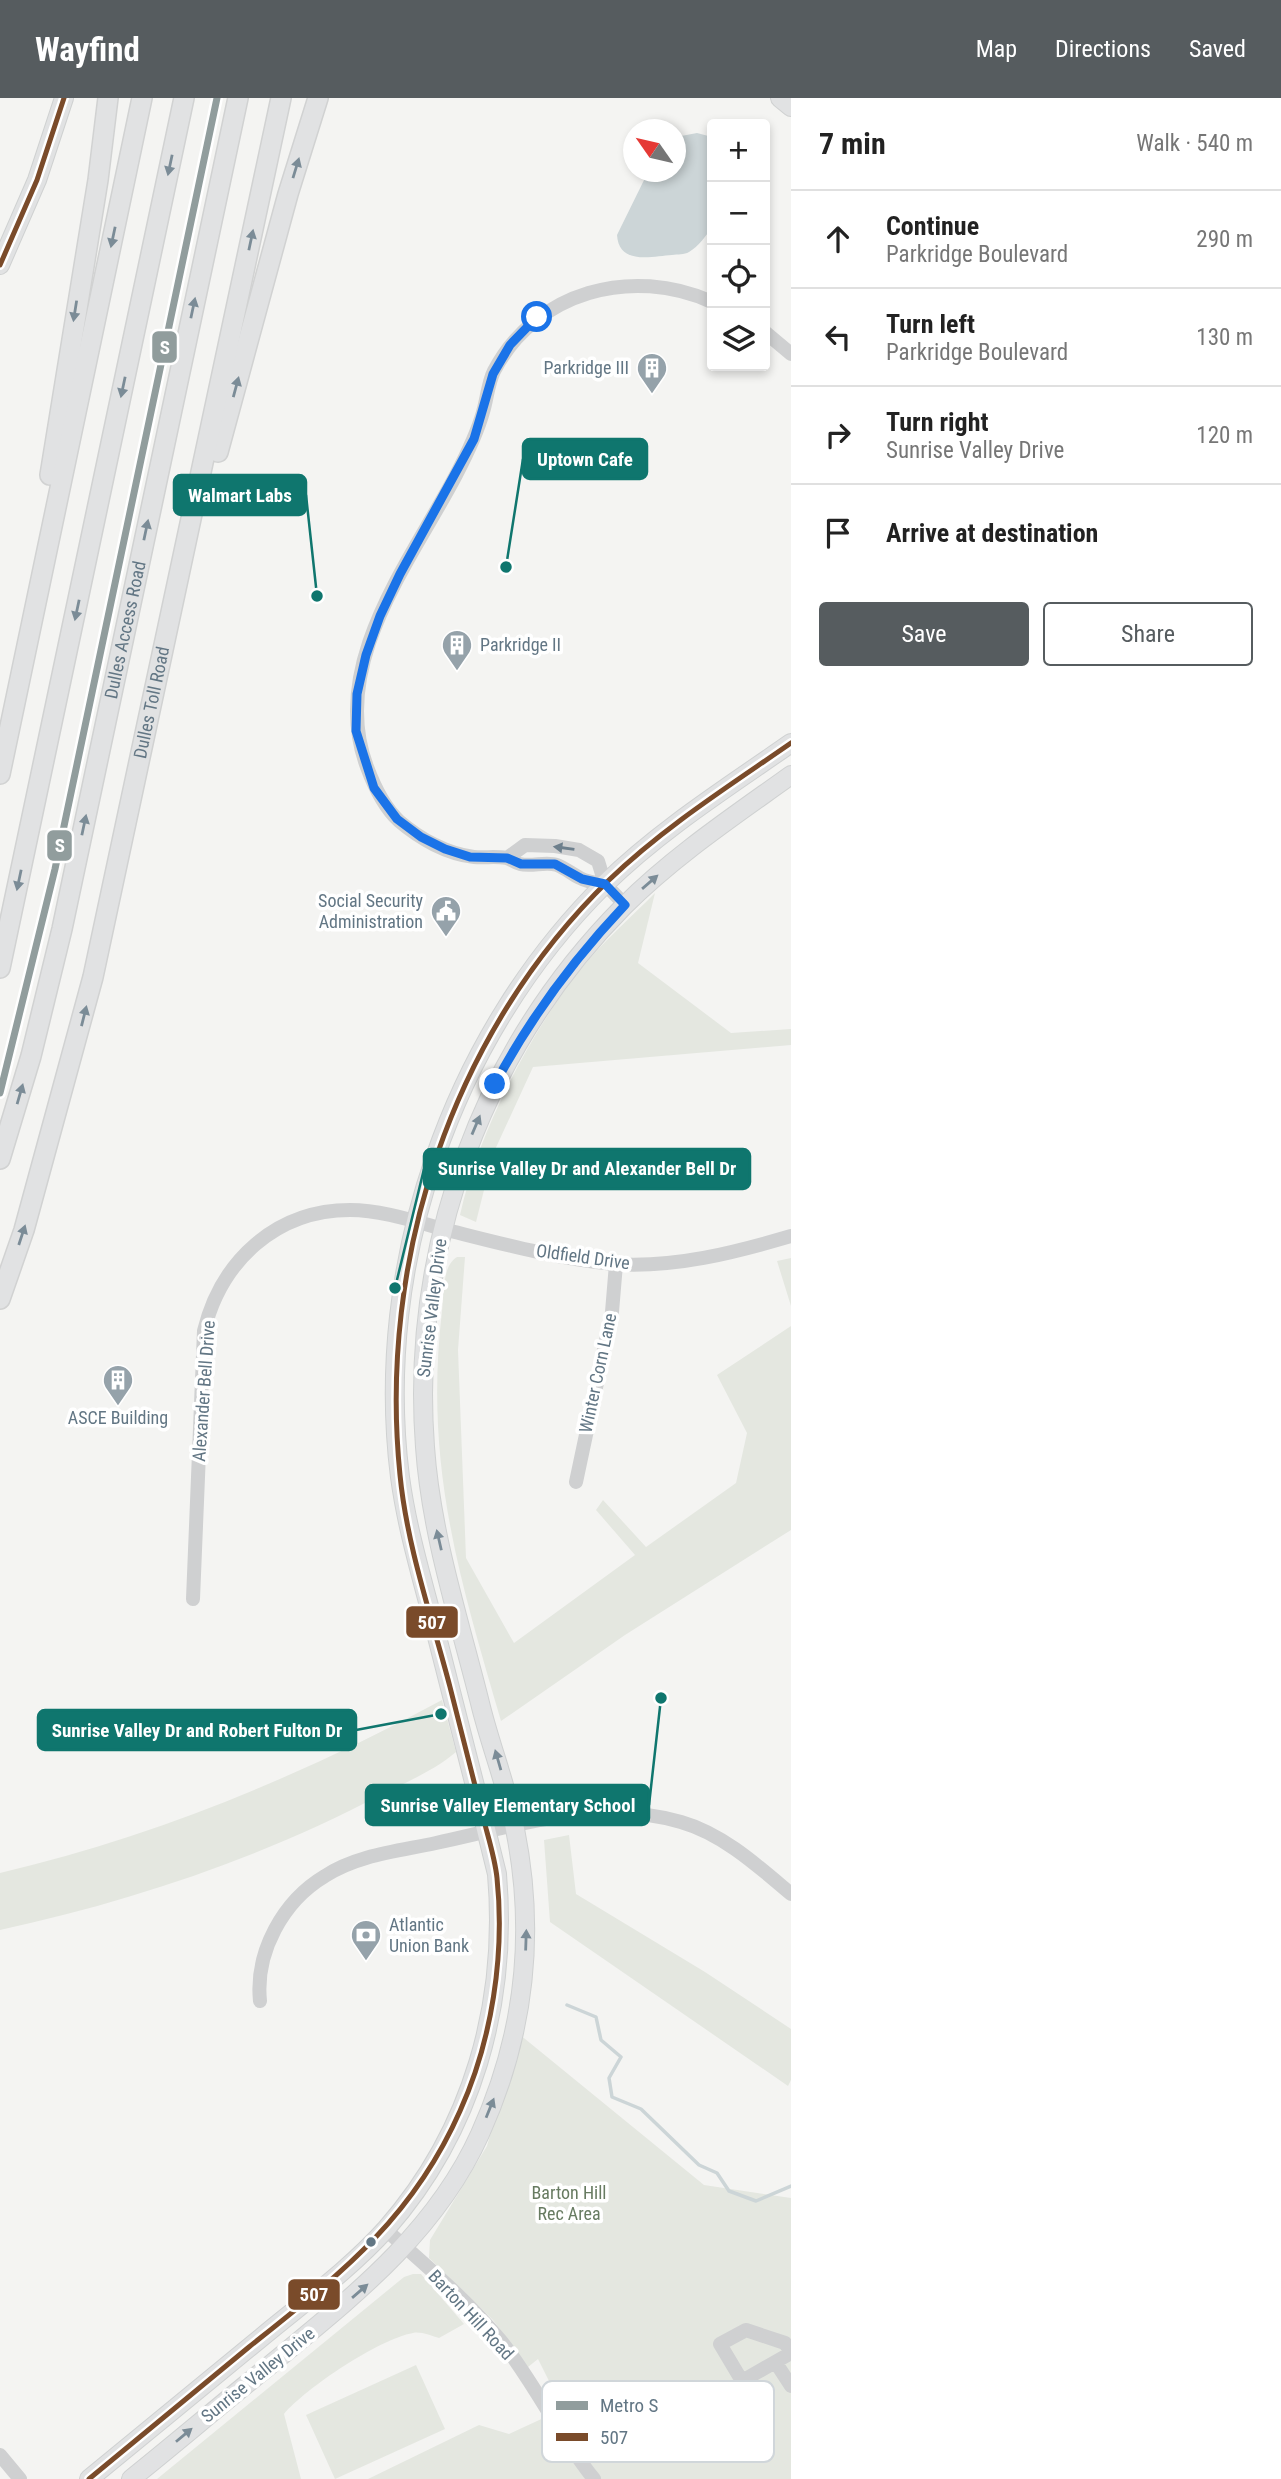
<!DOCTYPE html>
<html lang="en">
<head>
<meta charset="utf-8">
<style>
  :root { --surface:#fff; --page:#f6f6f6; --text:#222; --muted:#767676; --line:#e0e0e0; --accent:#565c5f }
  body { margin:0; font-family:"Roboto Condensed",sans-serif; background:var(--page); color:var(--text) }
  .controls { position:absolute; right:21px; top:21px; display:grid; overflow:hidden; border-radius:7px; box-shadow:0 4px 10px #0003 }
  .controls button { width:63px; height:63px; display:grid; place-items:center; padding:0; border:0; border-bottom:2px solid var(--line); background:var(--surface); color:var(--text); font:35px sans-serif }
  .compass { position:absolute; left:623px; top:21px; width:63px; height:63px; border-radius:50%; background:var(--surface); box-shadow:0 4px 10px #0003; rotate:304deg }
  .stop { position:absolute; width:21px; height:21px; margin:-16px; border:5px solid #1a73e8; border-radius:50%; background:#fff }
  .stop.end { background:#1a73e8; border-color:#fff; box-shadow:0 2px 7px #0008 }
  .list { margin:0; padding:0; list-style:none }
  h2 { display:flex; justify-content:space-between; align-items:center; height:91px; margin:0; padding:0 28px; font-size:30px }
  h2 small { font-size:23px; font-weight:400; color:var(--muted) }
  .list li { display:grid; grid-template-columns:46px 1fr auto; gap:21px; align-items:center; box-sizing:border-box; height:98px; padding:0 28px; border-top:2px solid var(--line) }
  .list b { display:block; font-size:26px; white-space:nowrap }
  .list p { margin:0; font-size:23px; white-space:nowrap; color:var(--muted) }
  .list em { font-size:23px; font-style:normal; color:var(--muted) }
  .actions { display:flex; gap:14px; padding:21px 28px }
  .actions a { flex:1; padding:16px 0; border:2px solid var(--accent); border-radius:7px; text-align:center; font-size:24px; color:var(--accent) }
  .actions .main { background:var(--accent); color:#fff }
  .icon { flex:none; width:38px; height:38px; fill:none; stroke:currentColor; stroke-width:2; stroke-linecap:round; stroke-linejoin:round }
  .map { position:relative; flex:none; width:791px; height:2381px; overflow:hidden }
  header { display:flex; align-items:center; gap:42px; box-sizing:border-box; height:98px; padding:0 35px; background:var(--accent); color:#fff }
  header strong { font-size:33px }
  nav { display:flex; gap:38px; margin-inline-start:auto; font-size:24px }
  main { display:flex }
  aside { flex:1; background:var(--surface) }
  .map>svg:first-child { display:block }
  .green { fill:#e4e7e0 }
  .water { fill:#ccd5d7 }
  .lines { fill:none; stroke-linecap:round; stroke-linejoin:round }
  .stream { stroke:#ccd5d7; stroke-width:3.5 }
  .major-casing { stroke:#cfd1d1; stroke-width:20 }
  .highway-casing { stroke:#d1d2d2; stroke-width:22 }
  .minor { stroke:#cfd0d1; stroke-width:14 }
  .major { stroke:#e1e2e3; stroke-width:18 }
  .highway { stroke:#e1e2e3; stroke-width:19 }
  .bus-1-casing { stroke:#fff; stroke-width:10 }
  .bus-1 { stroke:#7a4b2a; stroke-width:5 }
  .metro-1-casing { stroke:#fff; stroke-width:12 }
  .metro-1 { stroke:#919d9d; stroke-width:7 }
  .oneway { fill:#7b8c97 }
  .oneway2 { fill:#6d7f8c }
  .route { stroke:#1a73e8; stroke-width:9 }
  .bus-dot { fill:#627684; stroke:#fff; stroke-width:2.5 }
  .labels { text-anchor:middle; stroke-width:7; stroke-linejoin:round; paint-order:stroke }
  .poi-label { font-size:18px; fill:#627684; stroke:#fff; text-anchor:end }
  .street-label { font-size:18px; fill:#627684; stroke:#fff }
  .park-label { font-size:18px; fill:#677b61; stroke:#fff }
  .key { fill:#fff; stroke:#d0d6da; stroke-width:2 }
  .key-label { font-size:19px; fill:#627684 }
  .leader { fill:none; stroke:#0f766e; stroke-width:2.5 }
  .callout-dot { fill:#0f766e; stroke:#fff; stroke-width:2.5 }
  .callout { fill:#0f766e; stroke:#0f766e; stroke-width:2.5 }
  .callout-label { font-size:19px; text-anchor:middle; font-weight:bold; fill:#fff }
  .line-badge { stroke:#fff; stroke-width:2.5 }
  .badge-label { font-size:19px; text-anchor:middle; font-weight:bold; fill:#fff }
</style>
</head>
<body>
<header>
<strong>Wayfind</strong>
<nav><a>Map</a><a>Directions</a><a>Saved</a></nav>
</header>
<main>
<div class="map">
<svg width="791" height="2381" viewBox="0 0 791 2381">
  <rect width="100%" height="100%" fill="#f4f4f2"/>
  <path class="green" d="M655,795L638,865L731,935L791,931V947L533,969L493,1056L476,1124L460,1117C477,1038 529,936 580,872C602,845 630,820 655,795Z
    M457,1159H465L458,1252L466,1460L514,1545L635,1457L596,1412L603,1402L646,1449L736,1385L747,1335L717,1277L791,1228V1432L625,1537L501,1623C459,1479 424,1366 442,1213C444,1196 442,1168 457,1159Z
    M791,1160V1208L777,1163Z
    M442,1602L456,1654C435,1672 407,1684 382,1696C262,1760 132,1803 0,1832V1775C156,1738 301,1678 442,1602Z
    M569,1737L576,1796L705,1874L791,1931V1982L788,1988L550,1824L544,1742Z
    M519,1936L704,2087L791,2100V2381H368L479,2327L509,2336L563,2311L538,2261L528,2269L493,2222L429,2160L430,2142L487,2048Z
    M413,2176H421L464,2226L439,2240C432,2238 420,2233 413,2235C379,2241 306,2290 284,2316L301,2381H157L404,2179Z
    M416,2267L445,2331L335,2381L306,2317Z"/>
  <path class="water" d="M697,35L712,39V129C706,138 698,149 689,154C684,157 678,156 672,157C653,158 619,168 617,137L648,74H676V39Z"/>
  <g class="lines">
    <path class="stream" d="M567,1907L596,1919L601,1942L621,1959L609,1980L612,1999L641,2011L699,2067L717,2075L729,2093L756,2103L791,2088"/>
    <g class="major-casing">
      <path id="major" d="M780,0L791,9
        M0,167L37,82L64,0
        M89,2381C147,2334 204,2286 262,2239C304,2204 349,2172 386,2131C473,2032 508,1905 497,1776C477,1694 456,1612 435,1531C422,1480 407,1431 400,1379C373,1166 452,937 605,786C660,732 728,689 791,645
        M131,2381C176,2345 219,2308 264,2272C347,2203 434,2138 480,2036C524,1939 536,1836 515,1731C507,1688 490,1647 480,1605C459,1521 431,1436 425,1349C410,1148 483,950 624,808C674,758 734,718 791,677"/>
    </g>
    <g class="highway-casing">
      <g id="highway">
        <path d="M218,354L288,96L318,0"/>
        <path d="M50,377L98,82L108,0"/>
        <path d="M0,676L142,0"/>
        <path d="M0,870L184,0"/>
        <path id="s1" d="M0,1061L31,958L62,831L238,0"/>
        <path id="s2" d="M0,1201L24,1132L93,879L281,0"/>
      </g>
    </g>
    <path class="minor" d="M765,234L791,256
      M507,760L525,747L555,748L579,752L598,763L605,786L625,807
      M605,786C597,785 587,784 580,780C572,776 565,770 557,767C546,763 532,769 520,766C515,765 511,761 506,760C496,758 485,760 474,759C447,756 420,741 399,723C384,709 374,688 367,669C328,566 411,463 456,377C467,356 477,336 483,314C487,301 488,285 494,273C536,193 632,168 712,204
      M576,1384L612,1214L616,1166
      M193,1501L204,1233C221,1163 276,1112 350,1112C381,1112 414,1123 443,1131C499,1145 557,1161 614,1166C675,1170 733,1155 791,1138
      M260,1903C255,1854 283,1803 325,1778C357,1757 399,1753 436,1745C515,1728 600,1700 681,1724C723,1736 758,1768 791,1796
      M385,2131C425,2167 467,2202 501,2243C536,2287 559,2338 594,2381
      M791,2254L785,2245L746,2232L720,2246L742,2283L791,2255
      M776,2265L791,2288
      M0,2357L20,2381"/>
    <use href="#major" class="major"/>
    <use href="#highway" class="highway"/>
    <g class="bus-1-casing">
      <path id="bus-1" d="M0,167L37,82L64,0
        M89,2381C143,2337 196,2293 249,2249C339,2177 412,2122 460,2013C492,1942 505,1857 497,1780C495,1760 488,1739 483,1719C472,1676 461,1632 450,1589C432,1520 407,1449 400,1377C378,1161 452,935 609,782C664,729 729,688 791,645"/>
    </g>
    <use href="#bus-1" class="bus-1"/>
    <g class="metro-1-casing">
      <path id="metro-1" d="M0,995L55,771L217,0"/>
    </g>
    <use href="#metro-1" class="metro-1"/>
  </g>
  <defs><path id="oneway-solid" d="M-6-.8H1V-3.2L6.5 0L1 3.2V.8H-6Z" transform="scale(1.75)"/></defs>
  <g class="oneway">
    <use href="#oneway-solid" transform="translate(170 67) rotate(102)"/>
    <use href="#oneway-solid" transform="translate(296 70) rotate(-73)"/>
    <use href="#oneway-solid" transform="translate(113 139) rotate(102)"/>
    <use href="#oneway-solid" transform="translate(251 142) rotate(-78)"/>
    <use href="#oneway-solid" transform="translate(193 210) rotate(-78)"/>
    <use href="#oneway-solid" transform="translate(75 213) rotate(99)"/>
    <use href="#oneway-solid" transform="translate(123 289) rotate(102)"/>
    <use href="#oneway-solid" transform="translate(236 289) rotate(-75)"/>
    <use href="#oneway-solid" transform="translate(146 432) rotate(-78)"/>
    <use href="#oneway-solid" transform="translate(77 512) rotate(102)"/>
    <use href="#oneway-solid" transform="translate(84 727) rotate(-78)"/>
    <use href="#oneway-solid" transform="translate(19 782) rotate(102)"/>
    <use href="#oneway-solid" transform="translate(650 784) rotate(-41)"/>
    <use href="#oneway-solid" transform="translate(84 918) rotate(-76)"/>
    <use href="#oneway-solid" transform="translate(20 996) rotate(-74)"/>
    <use href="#oneway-solid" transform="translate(476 1027) rotate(-67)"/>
    <use href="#oneway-solid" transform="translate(22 1137) rotate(-72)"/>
    <use href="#oneway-solid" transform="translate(439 1442) rotate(-103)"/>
    <use href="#oneway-solid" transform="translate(498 1662) rotate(-106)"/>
    <use href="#oneway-solid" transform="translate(526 1842) rotate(-88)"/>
    <use href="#oneway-solid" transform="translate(490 2010) rotate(-68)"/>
    <use href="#oneway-solid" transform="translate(360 2193) rotate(-41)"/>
    <use href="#oneway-solid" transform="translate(184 2337) rotate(-40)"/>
  </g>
  <use class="oneway2" href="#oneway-solid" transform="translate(564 750) rotate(-172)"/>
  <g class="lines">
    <path class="route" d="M495,986C530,920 574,861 625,807L605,786L582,781L555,766H521L507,760L470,759L445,751L421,739L397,721L374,690L356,633L357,596L366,557L380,518L400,476L474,341L493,276L510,247L537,219"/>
  </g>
  <defs>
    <g id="building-pin" transform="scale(1.575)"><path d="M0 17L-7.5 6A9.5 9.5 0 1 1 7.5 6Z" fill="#95a2aa" stroke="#fff"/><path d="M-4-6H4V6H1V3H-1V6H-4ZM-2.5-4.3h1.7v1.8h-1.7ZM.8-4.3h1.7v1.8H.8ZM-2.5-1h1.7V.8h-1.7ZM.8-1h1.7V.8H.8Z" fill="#fff"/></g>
    <g id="civic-pin" transform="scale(1.575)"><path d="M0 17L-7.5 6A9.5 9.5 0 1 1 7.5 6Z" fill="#95a2aa" stroke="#fff"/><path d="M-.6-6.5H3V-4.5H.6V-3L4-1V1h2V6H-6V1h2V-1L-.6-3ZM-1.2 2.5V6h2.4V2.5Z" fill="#fff"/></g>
    <g id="bank-pin" transform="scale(1.575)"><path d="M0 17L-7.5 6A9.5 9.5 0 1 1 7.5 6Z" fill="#95a2aa" stroke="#fff"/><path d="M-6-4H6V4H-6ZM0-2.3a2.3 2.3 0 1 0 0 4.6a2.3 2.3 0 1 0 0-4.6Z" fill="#fff"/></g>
  </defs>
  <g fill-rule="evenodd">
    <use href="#building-pin" x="652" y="270"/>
    <use href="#building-pin" x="457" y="547"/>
    <use href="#civic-pin" x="446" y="813"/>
    <use href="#building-pin" x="118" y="1282"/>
    <use href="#bank-pin" x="366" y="1837"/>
  </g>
  <circle class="bus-dot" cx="371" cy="2144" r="6"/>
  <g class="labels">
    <g class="poi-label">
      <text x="629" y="276">Parkridge III</text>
      <text x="480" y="553" text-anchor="start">Parkridge II</text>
      <text x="423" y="809">Social Security<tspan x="423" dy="21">Administration</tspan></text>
      <text x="118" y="1326" text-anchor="middle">ASCE Building</text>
      <text x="389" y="1833" text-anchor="start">Atlantic<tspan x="389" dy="21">Union Bank</tspan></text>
    </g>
    <g class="street-label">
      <text dy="6" stroke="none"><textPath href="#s1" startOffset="544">Dulles Access Road</textPath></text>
      <text dy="6" stroke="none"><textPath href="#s2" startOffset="616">Dulles Toll Road</textPath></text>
      <text transform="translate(583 1159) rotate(8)" y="6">Oldfield Drive</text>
      <text transform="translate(432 1210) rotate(-83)" y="6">Sunrise Valley Drive</text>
      <text transform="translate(598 1275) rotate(-78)" y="6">Winter Corn Lane</text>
      <text transform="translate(204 1293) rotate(-86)" y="6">Alexander Bell Drive</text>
      <text transform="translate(471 2217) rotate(47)" y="6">Barton Hill Road</text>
      <text transform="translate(258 2277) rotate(-39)" y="6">Sunrise Valley Drive</text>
    </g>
    <g class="park-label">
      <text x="569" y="2101">Barton Hill<tspan x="569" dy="21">Rec Area</tspan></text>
    </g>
  </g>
  <rect x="542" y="2283" width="232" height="81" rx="10" class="key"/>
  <rect x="556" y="2303" width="32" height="9" fill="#919d9d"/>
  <rect x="556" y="2335" width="32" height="8" fill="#7a4b2a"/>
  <g class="key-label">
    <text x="600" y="2314">Metro S</text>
    <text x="600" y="2346">507</text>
  </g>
  <path class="leader" d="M506 469L523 361M317 498L306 397M395 1190L424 1071M441 1616L356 1632M661 1600L649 1707"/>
  <g class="callout-dot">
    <circle cx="506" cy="469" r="7"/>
    <circle cx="317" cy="498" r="7"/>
    <circle cx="395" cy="1190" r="7"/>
    <circle cx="441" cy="1616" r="7"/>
    <circle cx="661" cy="1600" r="7"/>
  </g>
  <g class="callout">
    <rect x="523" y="341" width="124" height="40" rx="7"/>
    <rect x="174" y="377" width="132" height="40" rx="7"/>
    <rect x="424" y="1051" width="326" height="40" rx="7"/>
    <rect x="38" y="1612" width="318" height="40" rx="7"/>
    <rect x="366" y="1687" width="283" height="40" rx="7"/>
  </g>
  <g class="callout-label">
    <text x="585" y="368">Uptown Cafe</text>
    <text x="240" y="404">Walmart Labs</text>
    <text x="587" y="1077">Sunrise Valley Dr and Alexander Bell Dr</text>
    <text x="197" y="1639">Sunrise Valley Dr and Robert Fulton Dr</text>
    <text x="508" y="1714">Sunrise Valley Elementary School</text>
  </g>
  <g class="line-badge">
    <rect x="151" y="232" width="27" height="34" rx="7" fill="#919d9d"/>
    <rect x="46" y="731" width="27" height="33" rx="7" fill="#919d9d"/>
    <rect x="405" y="1507" width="54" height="34" rx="7" fill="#7a4b2a"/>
    <rect x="287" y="2180" width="54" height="33" rx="7" fill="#7a4b2a"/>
  </g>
  <g class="badge-label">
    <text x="165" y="256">S</text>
    <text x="60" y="754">S</text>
    <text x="432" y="1531">507</text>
    <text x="314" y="2203">507</text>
  </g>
</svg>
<div class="controls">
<button>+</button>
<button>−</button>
<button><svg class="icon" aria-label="locate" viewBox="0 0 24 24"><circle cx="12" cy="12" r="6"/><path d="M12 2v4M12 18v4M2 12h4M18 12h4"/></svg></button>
<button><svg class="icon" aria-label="layers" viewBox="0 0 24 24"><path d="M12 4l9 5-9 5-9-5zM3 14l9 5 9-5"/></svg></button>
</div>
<svg class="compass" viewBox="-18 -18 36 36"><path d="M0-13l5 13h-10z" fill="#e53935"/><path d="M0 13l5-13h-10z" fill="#767676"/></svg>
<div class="stop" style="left:537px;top:219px"></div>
<div class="stop end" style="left:495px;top:986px"></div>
</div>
<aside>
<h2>7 min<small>Walk · 540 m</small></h2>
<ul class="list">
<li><svg class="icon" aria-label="ahead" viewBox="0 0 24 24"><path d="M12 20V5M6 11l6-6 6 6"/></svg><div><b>Continue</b><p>Parkridge Boulevard</p></div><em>290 m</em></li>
<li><svg class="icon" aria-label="left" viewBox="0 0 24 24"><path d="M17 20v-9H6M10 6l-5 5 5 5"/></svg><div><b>Turn left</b><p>Parkridge Boulevard</p></div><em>130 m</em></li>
<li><svg class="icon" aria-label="right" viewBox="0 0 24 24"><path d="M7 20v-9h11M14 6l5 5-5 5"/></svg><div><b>Turn right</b><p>Sunrise Valley Drive</p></div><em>120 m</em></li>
<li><svg class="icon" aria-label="arrive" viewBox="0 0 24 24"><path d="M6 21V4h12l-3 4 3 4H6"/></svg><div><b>Arrive at destination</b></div></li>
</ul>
<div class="actions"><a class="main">Save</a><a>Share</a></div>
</aside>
</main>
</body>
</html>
